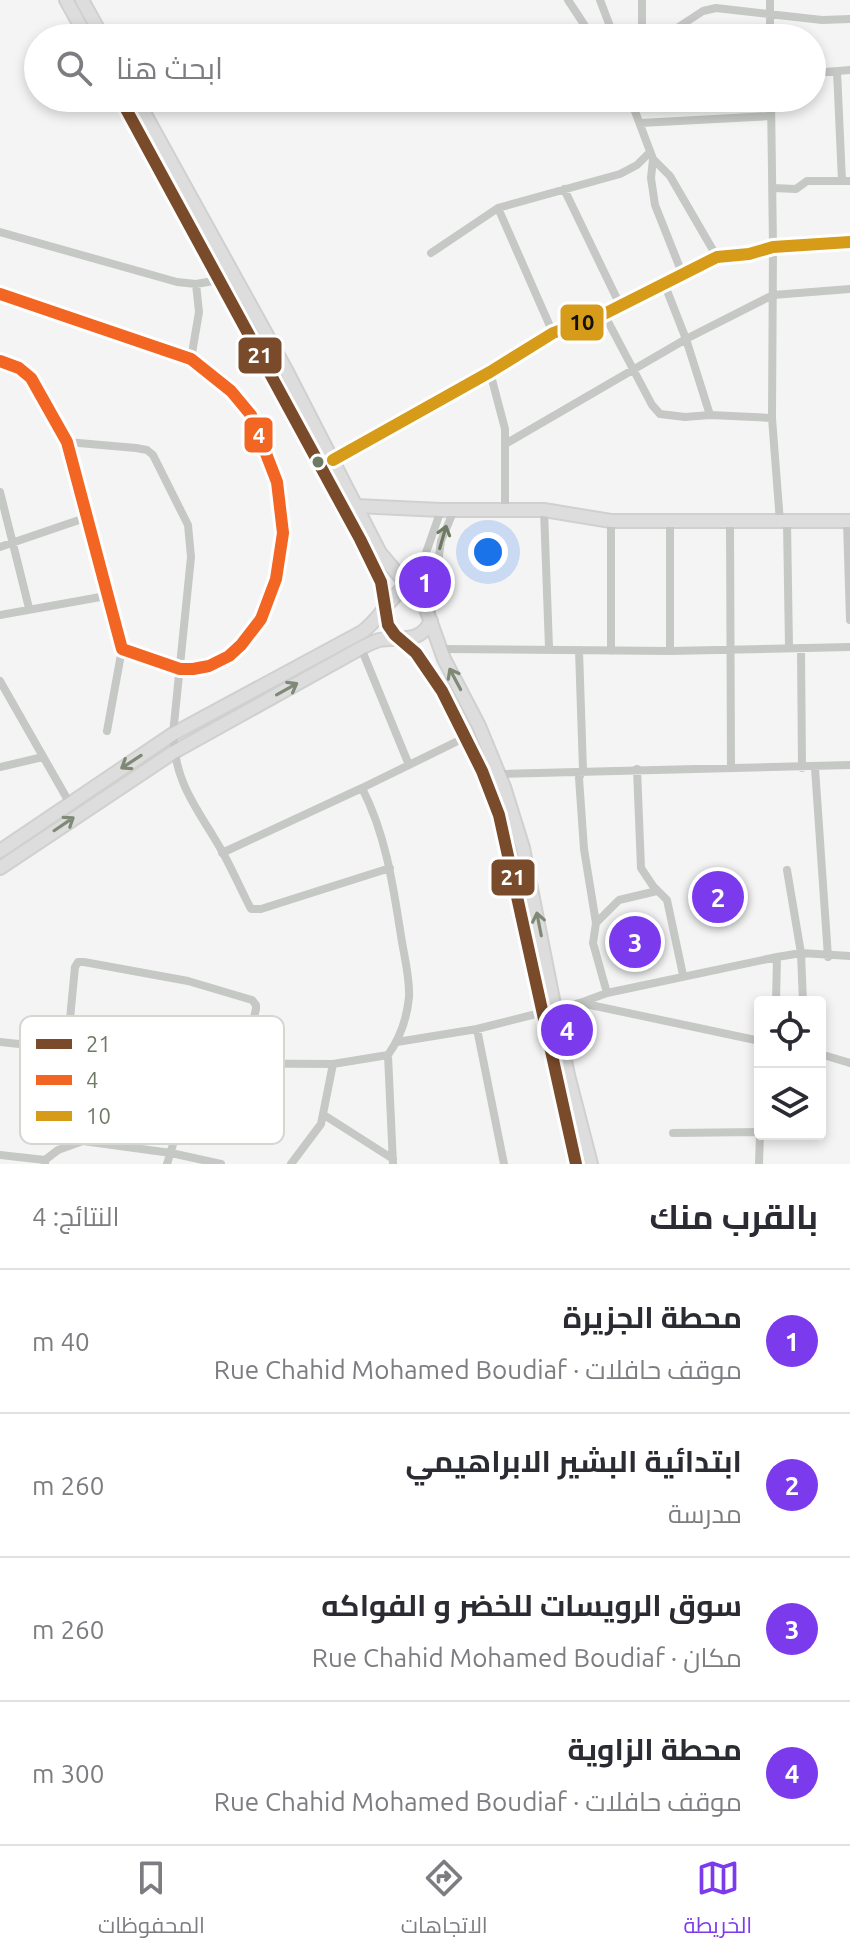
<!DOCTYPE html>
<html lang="ar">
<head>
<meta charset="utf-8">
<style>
  :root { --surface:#fff; --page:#f2f2f3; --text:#2b2b33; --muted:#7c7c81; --line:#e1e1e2; --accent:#7c3aed }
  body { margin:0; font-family:Ubuntu,Cairo,sans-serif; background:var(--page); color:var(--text); direction:rtl }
  .controls { position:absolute; right:24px; bottom:24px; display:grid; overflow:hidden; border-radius:8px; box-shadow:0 4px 12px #0003 }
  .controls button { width:72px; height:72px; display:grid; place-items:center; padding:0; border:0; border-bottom:2px solid var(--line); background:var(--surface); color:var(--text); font:40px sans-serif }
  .you { position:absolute; left:488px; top:552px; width:28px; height:28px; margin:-20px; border:6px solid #fff; border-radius:50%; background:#1a73e8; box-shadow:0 0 0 12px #1a73e833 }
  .badge { display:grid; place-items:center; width:52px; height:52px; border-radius:50%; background:var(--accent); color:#fff; font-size:26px; font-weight:700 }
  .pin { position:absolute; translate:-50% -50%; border:4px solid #fff; box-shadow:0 2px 8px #0006 }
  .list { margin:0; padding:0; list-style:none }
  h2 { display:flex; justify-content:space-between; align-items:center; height:104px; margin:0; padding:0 32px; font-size:34px }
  h2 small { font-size:26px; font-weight:400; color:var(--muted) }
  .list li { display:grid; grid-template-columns:52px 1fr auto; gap:24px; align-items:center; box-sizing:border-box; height:144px; padding:0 32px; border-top:2px solid var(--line) }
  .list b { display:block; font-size:30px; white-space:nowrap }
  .list p { margin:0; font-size:26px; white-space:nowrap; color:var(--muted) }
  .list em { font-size:26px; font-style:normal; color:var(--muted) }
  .icon { flex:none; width:44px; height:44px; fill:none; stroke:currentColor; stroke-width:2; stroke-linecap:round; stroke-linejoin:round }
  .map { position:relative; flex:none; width:850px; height:1164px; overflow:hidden; direction:ltr }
  .search { position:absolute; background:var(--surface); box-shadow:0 4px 12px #0003; left:24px; right:24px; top:24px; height:88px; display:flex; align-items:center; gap:20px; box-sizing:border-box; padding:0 28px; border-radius:44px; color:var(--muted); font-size:30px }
  .sheet { height:680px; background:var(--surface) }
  nav { display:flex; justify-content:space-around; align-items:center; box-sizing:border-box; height:112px; border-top:2px solid var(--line); background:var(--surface); font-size:22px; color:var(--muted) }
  nav a { display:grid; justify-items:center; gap:4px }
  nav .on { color:var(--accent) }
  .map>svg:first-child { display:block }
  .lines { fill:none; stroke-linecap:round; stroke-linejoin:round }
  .secondary-casing { stroke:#d0d1cf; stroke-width:16 }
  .street { stroke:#c6c8c5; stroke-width:8 }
  .secondary { stroke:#dcdddc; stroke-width:12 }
  .bus-1-casing { stroke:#fff; stroke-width:18 }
  .bus-2-casing { stroke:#fff; stroke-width:18 }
  .bus-3-casing { stroke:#fff; stroke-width:18 }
  .bus-1 { stroke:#7a4b2a; stroke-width:12 }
  .bus-2 { stroke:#f26522; stroke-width:12 }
  .bus-3 { stroke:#d59b19; stroke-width:12 }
  .oneway { stroke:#6f7a64 }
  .oneway2 { stroke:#7f8976 }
  .bus-dot { fill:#6f7a64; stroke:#fff; stroke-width:3 }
  .key { fill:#fff; stroke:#d4d7d0; stroke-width:2 }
  .key-label { font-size:22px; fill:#6f7a64 }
  .line-badge { stroke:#fff; stroke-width:3 }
  .badge-label { font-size:22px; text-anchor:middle; font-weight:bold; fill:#fff }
  .pale-badge-label { font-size:22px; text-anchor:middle; font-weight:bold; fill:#111 }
</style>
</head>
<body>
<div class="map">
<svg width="850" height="1164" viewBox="0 0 850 1164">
  <rect width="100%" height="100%" fill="#f5f4f5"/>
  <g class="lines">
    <g class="secondary-casing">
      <path id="secondary" d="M66,0L87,38
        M82,0L103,38
        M120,98L360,539L381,582L388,625L395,635L416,653L442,691L482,771L499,815L576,1164
        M136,98L285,368L380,553L425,606L444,659L479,726L504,787L523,848L568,1075L591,1164
        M356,506L441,510H544L611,521H850
        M0,851L173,734L362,632C379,620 389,599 406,585
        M0,868L174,752L361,648C367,645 373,642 379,640C400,636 419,645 431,621"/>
    </g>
    <path class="street" d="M568,0L593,38
      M600,0L611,29
      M642,0V29
      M611,29L677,28L703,11L716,8L822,20L850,19
      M770,38V0
      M837,71L842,181
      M812,73L850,70
      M630,98L653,159L651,178L655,205L682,273
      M771,98L773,247L772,418L780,522
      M641,123L771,116
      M653,159L670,176L717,257
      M773,188L796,189L807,181H850
      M564,189L620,305
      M498,208L553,333
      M0,232L177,282L196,284L219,280
      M431,253L498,208L620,174L637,165L650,152
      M664,283L686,339L710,415
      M0,294L191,359L231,391L251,415L277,482L283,533L276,579L261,619L241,645L229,656L209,666L193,669H180L122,649L67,442L31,378L19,368L0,361
      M604,314L652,405L660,414L685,417L710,415L772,418
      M191,359L199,312L196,284
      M490,372L505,429V508
      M67,442L136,448L147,450L153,455L188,525L191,557L173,734C175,786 199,810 223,853C233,871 241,890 251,909H261L390,868
      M507,443L686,339L773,295L850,289
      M333,460L490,372L553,333L604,314L717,257L749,254L773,247L850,242
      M0,492L29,608
      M544,510L549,648
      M670,521V651
      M730,522L731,768
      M787,522L789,648
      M847,522L850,620
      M0,547L85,518
      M406,585L421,567L441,510
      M0,615L106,596
      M431,616L441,541L454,510
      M361,648L409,765
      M801,648L802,768
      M440,649L670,651L850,647
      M579,650L583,770L579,778L584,849L596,923L593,943L607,993
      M611,651V521
      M0,681L69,802
      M107,731L122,649
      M0,767L43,757
      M815,768L828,957
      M637,769L641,868L653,886L667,900L683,975
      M498,774L850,765
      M222,853L362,788
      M787,870L801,953L803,1002
      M596,923L619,900L657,891
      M776,1002L777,957
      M581,1003L760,1041
      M477,1029L504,1164
      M0,1042L198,1063L333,1064
      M397,1042L477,1029L580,1003L607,993L777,957L801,953L850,956
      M67,1050L75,967L78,962H84L188,981L252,1000L256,1005V1009L243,1064
      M820,1054L850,1063
      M388,1055L393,1164
      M324,1115L393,1159
      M673,1133L760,1132
      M0,1155L45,1160V1163
      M45,1160L58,1150L83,1141L171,1153L221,1164
      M167,1164L198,1063
      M291,1164L321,1124L333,1064L388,1055C400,1038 407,1018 409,997C410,977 404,956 401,936C393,885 386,835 362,788L466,737
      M759,1164L760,1134"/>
    <use href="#secondary" class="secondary"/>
    <g class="bus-1-casing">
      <path id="bus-1" d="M120,98L360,539L381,582L388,625L395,635L416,653L442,691L482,771L499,815L576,1164"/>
    </g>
    <g class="bus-2-casing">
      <path id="bus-2" d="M0,294L191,359L231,391L251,415L277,482L283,533L276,579L261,619L241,645L229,656L209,666L193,669H180L122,649L67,442L31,378L19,368L0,361"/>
    </g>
    <g class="bus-3-casing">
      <path id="bus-3" d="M333,460L490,372L553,333L604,314L717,257L749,254L773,247L850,242"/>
    </g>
    <use href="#bus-1" class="bus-1"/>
    <use href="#bus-2" class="bus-2"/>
    <use href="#bus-3" class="bus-3"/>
  </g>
  <defs><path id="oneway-shaft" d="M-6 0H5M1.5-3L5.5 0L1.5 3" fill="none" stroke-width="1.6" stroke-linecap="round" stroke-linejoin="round" transform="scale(2)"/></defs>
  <use class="oneway" href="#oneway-shaft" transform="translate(443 537) rotate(-74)"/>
  <g class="oneway2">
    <use href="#oneway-shaft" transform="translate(455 679) rotate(-118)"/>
    <use href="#oneway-shaft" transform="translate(287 689) rotate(-29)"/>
    <use href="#oneway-shaft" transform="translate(131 762) rotate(147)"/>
    <use href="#oneway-shaft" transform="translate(64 824) rotate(-34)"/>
    <use href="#oneway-shaft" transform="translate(539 924) rotate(-101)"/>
  </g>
  <circle class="bus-dot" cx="318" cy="462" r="7"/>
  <rect x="20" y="1016" width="264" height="128" rx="12" class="key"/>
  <rect x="36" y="1039" width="36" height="10" fill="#7a4b2a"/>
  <rect x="36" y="1075" width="36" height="10" fill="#f26522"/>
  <rect x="36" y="1111" width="36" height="10" fill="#d59b19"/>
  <g class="key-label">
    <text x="86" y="1052">21</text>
    <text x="86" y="1088">4</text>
    <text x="86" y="1124">10</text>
  </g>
  <g class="line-badge">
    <rect x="559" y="303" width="46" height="39" rx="8" fill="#d59b19"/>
    <rect x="237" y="336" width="46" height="39" rx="8" fill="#7a4b2a"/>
    <rect x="243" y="416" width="31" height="38" rx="8" fill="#f26522"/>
    <rect x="490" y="858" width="46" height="39" rx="8" fill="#7a4b2a"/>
  </g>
  <g class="badge-label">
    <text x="260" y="363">21</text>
    <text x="259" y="443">4</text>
    <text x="513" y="885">21</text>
  </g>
  <g class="pale-badge-label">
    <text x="582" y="330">10</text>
  </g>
</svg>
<div class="controls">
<button><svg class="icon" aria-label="locate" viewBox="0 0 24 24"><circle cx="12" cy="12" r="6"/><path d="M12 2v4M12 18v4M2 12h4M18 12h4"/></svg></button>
<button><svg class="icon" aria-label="layers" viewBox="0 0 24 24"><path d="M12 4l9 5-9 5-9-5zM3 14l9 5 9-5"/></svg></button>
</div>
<div class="you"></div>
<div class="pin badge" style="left:425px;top:582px">1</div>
<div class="pin badge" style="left:718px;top:897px">2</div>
<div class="pin badge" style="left:635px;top:942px">3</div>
<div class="pin badge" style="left:567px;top:1030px">4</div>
<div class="search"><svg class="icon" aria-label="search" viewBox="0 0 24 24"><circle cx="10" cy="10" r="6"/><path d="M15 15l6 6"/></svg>ابحث هنا</div>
</div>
<section class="sheet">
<h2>بالقرب منك<small>النتائج: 4</small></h2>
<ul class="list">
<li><span class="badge">1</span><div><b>محطة الجزيرة</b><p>موقف حافلات · Rue Chahid Mohamed Boudiaf</p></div><em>40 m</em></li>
<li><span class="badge">2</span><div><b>ابتدائية البشير الابراهيمي</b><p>مدرسة</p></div><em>260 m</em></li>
<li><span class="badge">3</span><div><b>سوق الرويسات للخضر و الفواكه</b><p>مكان · Rue Chahid Mohamed Boudiaf</p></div><em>260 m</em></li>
<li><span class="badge">4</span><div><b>محطة الزاوية</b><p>موقف حافلات · Rue Chahid Mohamed Boudiaf</p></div><em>300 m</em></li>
</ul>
</section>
<nav>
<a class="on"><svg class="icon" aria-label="map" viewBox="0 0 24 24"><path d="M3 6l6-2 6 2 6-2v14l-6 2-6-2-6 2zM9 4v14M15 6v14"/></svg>الخريطة</a>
<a><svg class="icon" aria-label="directions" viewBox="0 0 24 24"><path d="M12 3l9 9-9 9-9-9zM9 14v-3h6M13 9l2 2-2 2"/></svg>الاتجاهات</a>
<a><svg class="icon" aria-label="saved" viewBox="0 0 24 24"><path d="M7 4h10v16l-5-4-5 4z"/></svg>المحفوظات</a>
</nav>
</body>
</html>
